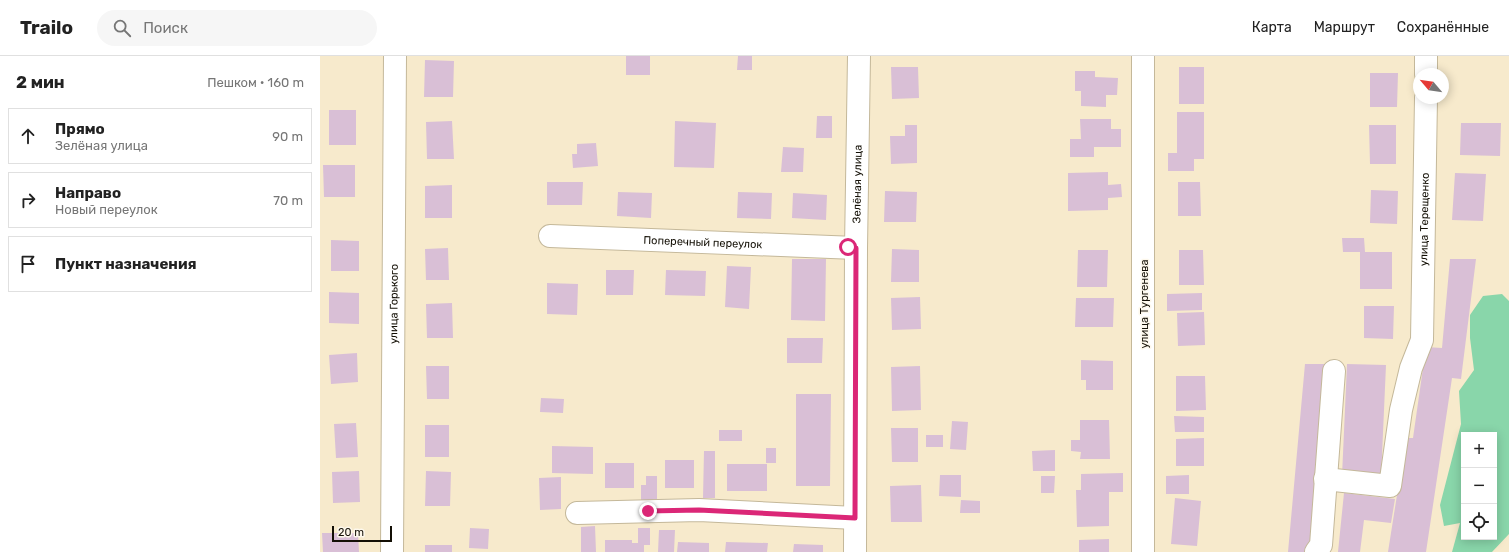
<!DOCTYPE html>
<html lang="ru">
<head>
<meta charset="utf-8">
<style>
  :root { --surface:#fff; --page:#f6f6f6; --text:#222; --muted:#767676; --line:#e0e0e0 }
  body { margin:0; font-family:Rubik,sans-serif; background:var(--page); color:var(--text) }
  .controls { position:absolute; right:12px; bottom:12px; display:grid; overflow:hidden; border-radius:0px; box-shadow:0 2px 10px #0003 }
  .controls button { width:36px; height:36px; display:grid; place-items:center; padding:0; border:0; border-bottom:1px solid var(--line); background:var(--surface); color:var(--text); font:20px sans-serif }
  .compass { position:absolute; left:1093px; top:12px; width:36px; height:36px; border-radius:50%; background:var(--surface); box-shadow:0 2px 10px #0003; rotate:299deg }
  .scale { position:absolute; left:12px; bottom:10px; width:60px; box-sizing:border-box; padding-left:4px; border:2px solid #130f05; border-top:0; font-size:11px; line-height:14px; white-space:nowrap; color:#130f05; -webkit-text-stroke:3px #fdf8ec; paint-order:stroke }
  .stop { position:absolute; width:12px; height:12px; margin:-9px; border:3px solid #db2777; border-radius:50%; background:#fff }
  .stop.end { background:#db2777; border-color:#fff; box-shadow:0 1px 4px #0008 }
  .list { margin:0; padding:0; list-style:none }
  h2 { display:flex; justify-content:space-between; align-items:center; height:52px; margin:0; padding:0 16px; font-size:17px }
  h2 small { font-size:13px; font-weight:400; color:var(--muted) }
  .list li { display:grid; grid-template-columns:26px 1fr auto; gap:12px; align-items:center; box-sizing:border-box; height:56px; margin:0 8px 8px; padding:0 8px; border:1px solid var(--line); border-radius:0px }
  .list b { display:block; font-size:15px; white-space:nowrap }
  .list p { margin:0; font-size:13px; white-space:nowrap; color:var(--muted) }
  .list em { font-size:13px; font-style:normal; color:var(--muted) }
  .icon { flex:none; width:22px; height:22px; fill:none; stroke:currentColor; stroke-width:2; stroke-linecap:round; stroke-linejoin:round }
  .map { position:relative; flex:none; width:1189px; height:496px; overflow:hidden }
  header { display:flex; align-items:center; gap:24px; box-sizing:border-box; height:56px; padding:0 20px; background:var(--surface); border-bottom:1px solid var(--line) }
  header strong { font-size:19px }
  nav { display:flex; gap:22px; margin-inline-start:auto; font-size:14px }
  .search { width:280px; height:36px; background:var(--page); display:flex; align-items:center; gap:10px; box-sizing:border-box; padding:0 14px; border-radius:22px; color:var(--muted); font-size:15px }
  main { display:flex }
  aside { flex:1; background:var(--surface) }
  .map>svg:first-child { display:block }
  .green { fill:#89d6aa; fill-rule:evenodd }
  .building { fill:#d9bfd6 }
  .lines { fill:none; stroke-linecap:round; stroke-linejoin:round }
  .minor-casing { stroke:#c4b89a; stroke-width:24 }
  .minor { stroke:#fff; stroke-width:22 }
  .route { stroke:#db2777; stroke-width:5 }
  .labels { text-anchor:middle; stroke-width:3; stroke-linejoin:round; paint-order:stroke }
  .street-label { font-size:11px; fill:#130f05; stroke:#fdf8ec }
</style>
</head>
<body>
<header>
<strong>Trailo</strong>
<div class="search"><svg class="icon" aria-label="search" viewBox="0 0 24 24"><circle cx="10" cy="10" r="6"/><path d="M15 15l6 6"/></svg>Поиск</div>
<nav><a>Карта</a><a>Маршрут</a><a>Сохранённые</a></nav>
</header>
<main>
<aside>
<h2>2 мин<small>Пешком · 160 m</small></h2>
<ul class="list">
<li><svg class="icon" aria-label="ahead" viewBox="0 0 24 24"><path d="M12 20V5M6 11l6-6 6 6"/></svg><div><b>Прямо</b><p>Зелёная улица</p></div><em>90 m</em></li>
<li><svg class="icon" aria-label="right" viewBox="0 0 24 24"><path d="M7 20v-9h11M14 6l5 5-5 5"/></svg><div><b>Направо</b><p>Новый переулок</p></div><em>70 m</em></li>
<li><svg class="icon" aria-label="arrive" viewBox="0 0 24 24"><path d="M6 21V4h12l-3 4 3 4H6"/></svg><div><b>Пункт назначения</b></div></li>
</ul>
</aside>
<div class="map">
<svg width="1189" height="496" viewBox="0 0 1189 496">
  <rect width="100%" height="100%" fill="#f7eacc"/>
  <path class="green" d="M1182,238L1189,245V478L1172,496H1132L1140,467L1124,470L1120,449L1141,368L1139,335L1154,314L1150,282V259L1163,240ZM1144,379H1174V481H1144Z"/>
  <path class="building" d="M306,0H330V19H306Z
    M418,0H432V14H417Z
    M105,4L134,5L133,41H104Z
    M571,11H598L599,42L572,43Z
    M859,11H884V48H859Z
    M755,15H775V21L798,22L797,39H786V51L761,50V35H755Z
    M1050,17H1078L1077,51H1050Z
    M9,54H36V89H9Z
    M857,56H884V103H874V115H848V97H857Z
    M497,60H512V82H496Z
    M760,63H791V73H801V91H774V101H750V83H761Z
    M132,65L134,103H107L106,66Z
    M355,65L396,67L394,112L354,111Z
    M1141,67H1181L1180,100L1140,99Z
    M585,69H597V107L571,108L570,80H585Z
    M1049,69H1076V108H1050Z
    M276,87L278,110L253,112L252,98H257V88Z
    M463,91L484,92L483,116H461Z
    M3,109H35V141H4Z
    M788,116V129L801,128L802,141L788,142V154L748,155V117Z
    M1135,117L1166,118L1163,165L1132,164Z
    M227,126H263L262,149H227Z
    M858,126H880L881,160H858Z
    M132,129V162H105V130Z
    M1051,134L1078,135L1077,168L1050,167Z
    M565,135L597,136L596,166H564Z
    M298,136L332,137L331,162L297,160Z
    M418,136L452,137L451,163L417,162Z
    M473,137L507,139L506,164L472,162Z
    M1022,182H1044L1045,196H1072V233H1040V196H1023Z
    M11,184L39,185V215H11Z
    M128,192L129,224H106L105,193Z
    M572,193L599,194V226H571Z
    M758,194H788L787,231H757Z
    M859,194H883L884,229H859Z
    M472,203H506L505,265L471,264Z
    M1130,203H1156L1141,323L1132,322L1106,496H1068L1086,382H1093L1106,291L1122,292Z
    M407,210L431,211L429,253L405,251Z
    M286,214H314L313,239H286Z
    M346,214L386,215L385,240L345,239Z
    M227,227L258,228L257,259L227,258Z
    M9,236L39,237V268L9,267Z
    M882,237V254L847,255V238Z
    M600,241L601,273L572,274L571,242Z
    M756,242H794L793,271H755Z
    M132,247L133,282H107L106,248Z
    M1044,250H1074L1073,283L1044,282Z
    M884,256L885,289L858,290L857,257Z
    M467,282H503L502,307H467Z
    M37,297L38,326L11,328L9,299Z
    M761,304L793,305V334H766V324H761Z
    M985,308H1005L992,477L987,496H968Z
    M1027,308L1066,309L1061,422L1022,420Z
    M106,310H129V343H107Z
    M600,310L601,354L572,355L571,311Z
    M856,320H885L886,354L856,355Z
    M476,338H511L510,430H476Z
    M221,342L244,343L243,357L220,356Z
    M854,360L884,361V376H855Z
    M760,364H789L790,403H760L761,396L751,395V384H760Z
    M632,365L648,366L646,394L630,393Z
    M36,367L38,401L16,402L14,368Z
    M105,369H129V401H105Z
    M571,372H598V406H572Z
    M399,374H422V385H399Z
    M606,379H623V391H606Z
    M884,382V410H856V383Z
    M232,390L273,391V418L232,417Z
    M446,392H456V407H446Z
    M735,394V415H713L712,395Z
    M384,395H395V442H383Z
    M345,404H374V432H345Z
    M285,407H314V432H285Z
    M407,408H447V435H407Z
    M39,415L40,446L13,447L12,416Z
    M106,415L131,416L130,450H105Z
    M803,417V436H789V470L757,471L756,434H761V418Z
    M620,419H641V441L619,440Z
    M869,419V438H846V420Z
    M326,420H337V446H321V429H326Z
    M721,420H735L734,437H721Z
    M241,421V453L220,454L219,422Z
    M601,429L602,466H571L570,430Z
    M1024,437L1075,443L1071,467L1044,464L1040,496H1018Z
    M855,442L881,445L877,490L851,488Z
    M641,444L660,445V457H640Z
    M275,470L276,496H261V471Z
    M150,472L169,473L168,493L149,492Z
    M318,472H330V489H324V496H285V484H312V487H318Z
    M339,474H355L354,496H338Z
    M2,477H38L39,496H3Z
    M789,483V496H759V484Z
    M358,486L389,487V496H357Z
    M406,486L448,487L447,496H405Z
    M474,488L503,489V496H473Z
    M105,489H132V496H105Z"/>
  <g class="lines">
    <g class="minor-casing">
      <g id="minor">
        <path d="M1106,18V0"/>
        <path id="s1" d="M230,180L536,192"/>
        <path id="s2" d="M1005,423L1070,430L1081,354L1091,312L1102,284L1106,42"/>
        <path d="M257,457L379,454L535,462"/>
        <path id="s3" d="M72,496L75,0"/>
        <path id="s4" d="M535,496L536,192L539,0"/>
        <path d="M823,496V0"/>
        <path d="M996,496L1001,489L1014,315"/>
      </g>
    </g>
    <use href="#minor" class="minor"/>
  </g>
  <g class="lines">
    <path class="route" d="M328,455L379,454L535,462L536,192L528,191"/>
  </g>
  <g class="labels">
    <g class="street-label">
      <text dy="4" stroke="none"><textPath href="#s4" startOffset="368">Зелёная улица</textPath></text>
      <text dy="4" stroke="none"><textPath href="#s2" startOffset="336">улица Терещенко</textPath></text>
      <text dy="4" stroke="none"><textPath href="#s1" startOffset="153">Поперечный переулок</textPath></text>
      <text dy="4" stroke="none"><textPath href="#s3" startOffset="248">улица Горького</textPath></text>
      <text transform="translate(824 248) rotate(-90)" y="4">улица Тургенева</text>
    </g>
  </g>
</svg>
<div class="controls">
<button>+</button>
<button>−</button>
<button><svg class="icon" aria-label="locate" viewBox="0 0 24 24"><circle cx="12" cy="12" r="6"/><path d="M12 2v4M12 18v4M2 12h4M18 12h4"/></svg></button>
</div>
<svg class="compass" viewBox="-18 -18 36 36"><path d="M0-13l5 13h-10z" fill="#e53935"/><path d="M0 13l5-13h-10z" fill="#767676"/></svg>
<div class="scale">20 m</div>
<div class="stop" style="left:528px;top:191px"></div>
<div class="stop end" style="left:328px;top:455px"></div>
</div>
</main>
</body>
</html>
